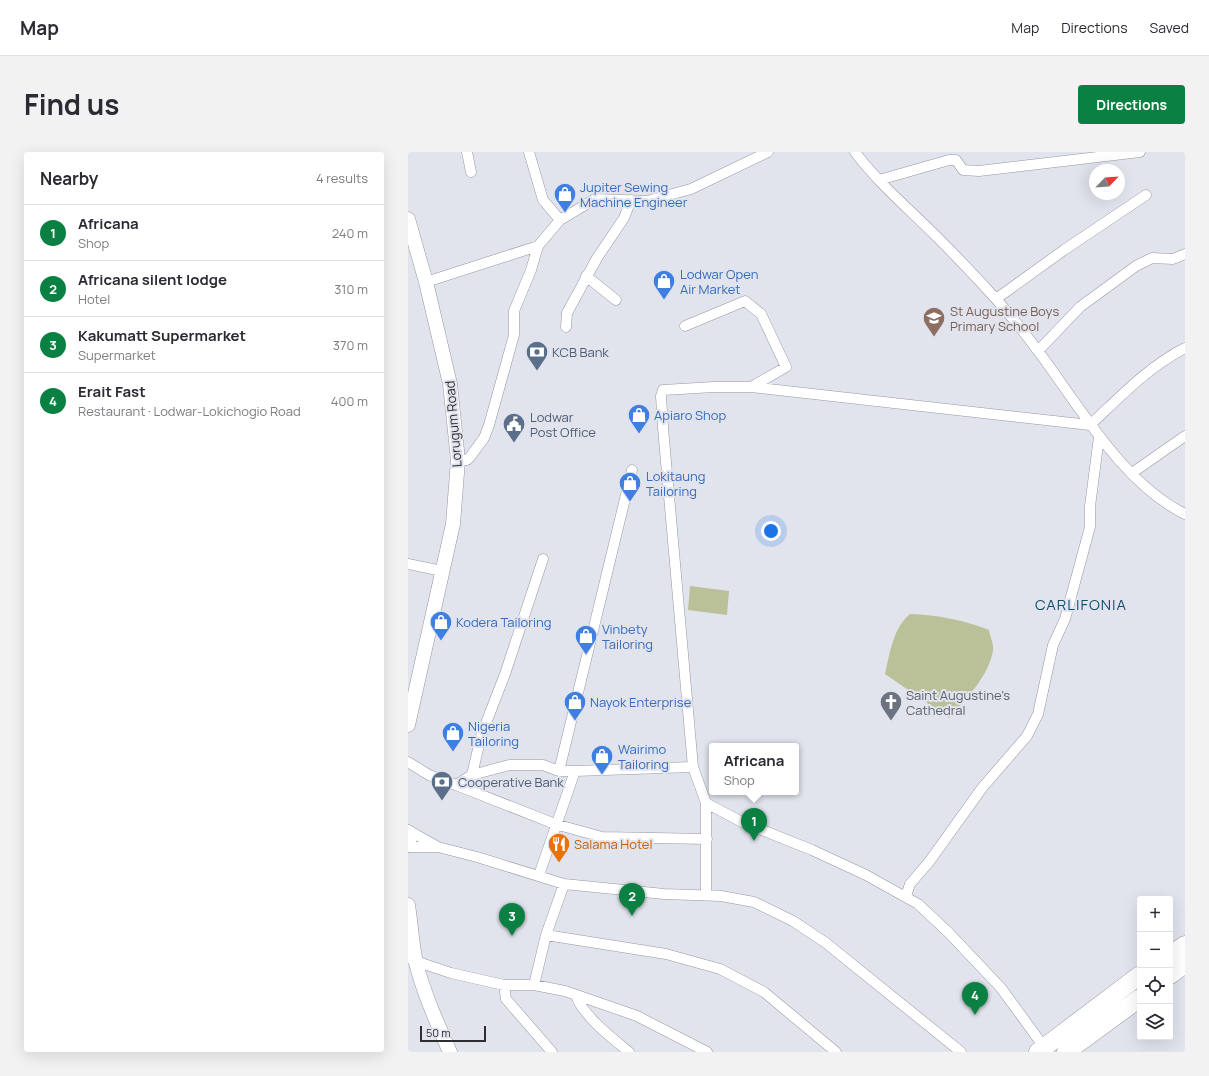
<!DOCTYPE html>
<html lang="en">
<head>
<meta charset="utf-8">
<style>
  :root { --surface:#fff; --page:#f2f2f3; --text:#2b2b33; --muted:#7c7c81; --line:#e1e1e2; --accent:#0b8043 }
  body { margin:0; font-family:Manrope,sans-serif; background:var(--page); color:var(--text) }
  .controls { position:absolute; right:12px; bottom:12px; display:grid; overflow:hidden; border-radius:4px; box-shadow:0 4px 16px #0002 }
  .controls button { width:36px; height:36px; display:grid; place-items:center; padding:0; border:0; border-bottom:1px solid var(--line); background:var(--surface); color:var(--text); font:20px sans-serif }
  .compass { position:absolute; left:681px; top:12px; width:36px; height:36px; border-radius:50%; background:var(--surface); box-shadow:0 4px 16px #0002; rotate:65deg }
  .scale { position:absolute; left:12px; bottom:10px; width:66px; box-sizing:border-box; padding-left:4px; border:2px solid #2d2e31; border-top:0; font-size:11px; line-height:14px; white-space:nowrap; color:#2d2e31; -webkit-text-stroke:3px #e1e3ed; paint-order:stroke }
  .you { position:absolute; left:363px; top:379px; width:14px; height:14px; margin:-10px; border:3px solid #fff; border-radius:50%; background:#1a73e8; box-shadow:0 0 0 6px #1a73e833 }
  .badge { display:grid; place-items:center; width:26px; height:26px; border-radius:50%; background:var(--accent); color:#fff; font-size:13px; font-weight:700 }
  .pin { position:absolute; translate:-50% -33px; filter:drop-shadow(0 1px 2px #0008) }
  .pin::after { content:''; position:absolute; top:21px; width:14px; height:12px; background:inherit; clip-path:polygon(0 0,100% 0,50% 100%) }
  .popup { position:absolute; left:301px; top:591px; width:90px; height:52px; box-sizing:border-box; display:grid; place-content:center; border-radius:4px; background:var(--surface); filter:drop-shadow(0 1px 3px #0005); font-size:13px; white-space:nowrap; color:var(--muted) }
  .popup b { font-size:15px; color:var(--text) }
  .popup::after { content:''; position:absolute; left:50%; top:100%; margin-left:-8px; border:8px solid transparent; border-top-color:var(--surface) }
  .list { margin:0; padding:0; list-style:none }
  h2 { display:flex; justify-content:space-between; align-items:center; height:52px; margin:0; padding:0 16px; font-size:17px }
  h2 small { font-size:13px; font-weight:400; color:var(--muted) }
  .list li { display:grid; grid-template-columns:26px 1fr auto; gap:12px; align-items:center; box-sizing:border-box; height:56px; padding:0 16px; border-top:1px solid var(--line) }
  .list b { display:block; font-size:15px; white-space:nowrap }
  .list p { margin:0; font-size:13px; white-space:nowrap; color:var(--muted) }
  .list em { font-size:13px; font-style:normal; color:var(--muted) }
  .icon { flex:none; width:22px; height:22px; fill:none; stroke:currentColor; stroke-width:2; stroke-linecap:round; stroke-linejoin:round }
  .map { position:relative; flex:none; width:777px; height:900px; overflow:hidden; border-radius:4px }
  header { display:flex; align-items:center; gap:24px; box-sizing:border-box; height:56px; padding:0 20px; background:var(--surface); border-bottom:1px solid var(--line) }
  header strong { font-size:19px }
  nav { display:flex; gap:22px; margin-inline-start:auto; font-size:14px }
  .intro { display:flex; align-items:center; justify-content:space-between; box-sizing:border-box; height:96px; padding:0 24px }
  h1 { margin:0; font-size:28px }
  .button { padding:10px 18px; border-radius:4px; background:var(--accent); color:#fff; font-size:14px; font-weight:700 }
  main { display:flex; gap:24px; padding:0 24px }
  aside { flex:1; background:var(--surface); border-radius:4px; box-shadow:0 4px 16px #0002 }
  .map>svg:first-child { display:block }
  .green { fill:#bac097 }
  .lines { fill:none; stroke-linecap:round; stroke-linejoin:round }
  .street-casing { stroke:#9698a1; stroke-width:11 }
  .secondary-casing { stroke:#9698a1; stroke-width:15 }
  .highway-casing { stroke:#9698a1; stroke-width:19 }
  .street { stroke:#fff; stroke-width:10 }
  .secondary { stroke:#fff; stroke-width:14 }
  .highway { stroke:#fff; stroke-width:18 }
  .labels { text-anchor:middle; stroke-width:4; stroke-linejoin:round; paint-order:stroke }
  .shop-label { font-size:13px; fill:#366cbe; stroke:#e1e3ed; text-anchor:start }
  .education-label { font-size:13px; fill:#785e54; stroke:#e1e3ed; text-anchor:start }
  .service-label { font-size:13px; fill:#4e5e75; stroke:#e1e3ed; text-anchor:start }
  .street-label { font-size:13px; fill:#2d2e31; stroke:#e1e3ed }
  .worship-label { font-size:13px; fill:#5b616d; stroke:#e1e3ed; text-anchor:start }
  .food-label { font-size:13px; fill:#c56008; stroke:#e1e3ed; text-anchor:start }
  .quarter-label { font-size:15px; letter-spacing:1px; fill:#135070; stroke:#e1e3ed }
</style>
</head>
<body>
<header>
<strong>Map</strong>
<nav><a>Map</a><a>Directions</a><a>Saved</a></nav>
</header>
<div class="intro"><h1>Find us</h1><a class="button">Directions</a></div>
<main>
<aside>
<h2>Nearby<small>4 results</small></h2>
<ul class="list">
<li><span class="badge">1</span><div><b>Africana</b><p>Shop</p></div><em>240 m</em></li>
<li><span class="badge">2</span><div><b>Africana silent lodge</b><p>Hotel</p></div><em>310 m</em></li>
<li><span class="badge">3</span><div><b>Kakumatt Supermarket</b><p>Supermarket</p></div><em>370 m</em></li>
<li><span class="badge">4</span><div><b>Erait Fast</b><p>Restaurant · Lodwar-Lokichogio Road</p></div><em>400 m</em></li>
</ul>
</aside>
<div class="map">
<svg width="777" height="900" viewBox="0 0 777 900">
  <rect width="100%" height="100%" fill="#e1e3ed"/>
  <path class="green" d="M282,434L321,439L319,463L280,458Z
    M502,462C529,463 556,468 581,478C582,484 586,493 585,499C580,525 558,547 541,566L477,522C482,501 485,476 502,462Z"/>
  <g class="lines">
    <g class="street-casing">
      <path id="street" d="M59,0L63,20
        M121,0L135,48L152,68
        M447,0C471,32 501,57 529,85C549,105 569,126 588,147C602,163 617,181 630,199C671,253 714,331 777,362
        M471,28L541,8H548L555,18L571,19L732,0
        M178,124L208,148
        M18,130L130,94
        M588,147L656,98L738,43
        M277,174L337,149L353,162L378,215L343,235
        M158,175L159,161L189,106L216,66L223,48
        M630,199L672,155L728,114L744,106L765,107L777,102
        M50,308H59L62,305L76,286L81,273L106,183V159L123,118L130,94L152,68L187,47L239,49L283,37L360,0
        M724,321L777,284
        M0,412L34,419
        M0,610L21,623L48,633L64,623L101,613H135L151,619H167L285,615
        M151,619L224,318
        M64,623L73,584L97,522L135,407
        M48,633L147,672L194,685L299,687
        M298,651L334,670L404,698L458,723L510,752L541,781L593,836L636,895
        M0,678L30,695
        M0,695H30L69,705L156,732L256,742L313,744L346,750L385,769L418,791L553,900
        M131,723L167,619
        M298,743V651L285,615L255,276L253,244L255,238L306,235H343L682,273C712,245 740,215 777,196
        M498,744L502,732L521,710L574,636L619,584L630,562L645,493L657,467L682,375V354L691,285
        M138,783L258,802L312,817L356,840L428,900
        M4,808L43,821L96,833H126L157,839L229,864L299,900
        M96,833L98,847L144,900
        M126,833L138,783L156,732
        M168,843C174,863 204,886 221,900"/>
    </g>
    <g class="secondary-casing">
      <path id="secondary" d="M0,67L18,130L42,232L50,308L45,372L0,573
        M0,680L2,686L0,693
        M0,753C3,772 4,793 8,811C16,842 29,871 42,900"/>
    </g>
    <g class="highway-casing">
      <path id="highway" d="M762,803L777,793
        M762,823L777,812
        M630,900L732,823
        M658,900L732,846"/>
    </g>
    <use href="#street" class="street"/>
    <use href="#secondary" class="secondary"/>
    <use href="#highway" class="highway"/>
  </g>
  <defs>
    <g id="shop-pin" transform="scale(1.15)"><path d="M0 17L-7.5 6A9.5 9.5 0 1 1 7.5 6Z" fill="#3f7fe0" stroke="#e1e3ed"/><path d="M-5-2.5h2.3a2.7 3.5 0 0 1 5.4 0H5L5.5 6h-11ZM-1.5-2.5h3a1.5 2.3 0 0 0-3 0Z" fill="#fff"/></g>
    <g id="school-pin" transform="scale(1.15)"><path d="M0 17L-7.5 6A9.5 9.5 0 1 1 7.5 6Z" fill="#8d6e63" stroke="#e1e3ed"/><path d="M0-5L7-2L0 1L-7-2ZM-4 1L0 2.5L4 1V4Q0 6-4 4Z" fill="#fff"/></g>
    <g id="bank-pin" transform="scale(1.15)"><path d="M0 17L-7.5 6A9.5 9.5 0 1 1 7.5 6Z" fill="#5c6f8a" stroke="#e1e3ed"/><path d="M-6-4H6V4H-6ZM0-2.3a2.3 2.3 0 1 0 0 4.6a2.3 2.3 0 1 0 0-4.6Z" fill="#fff"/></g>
    <g id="civic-pin" transform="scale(1.15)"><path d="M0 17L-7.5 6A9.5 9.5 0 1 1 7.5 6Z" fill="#5c6f8a" stroke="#e1e3ed"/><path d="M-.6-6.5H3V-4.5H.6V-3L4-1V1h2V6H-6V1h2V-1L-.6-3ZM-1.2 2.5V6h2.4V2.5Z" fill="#fff"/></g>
    <g id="church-pin" transform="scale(1.15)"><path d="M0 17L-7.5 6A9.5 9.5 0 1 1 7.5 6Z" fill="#6b7280" stroke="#e1e3ed"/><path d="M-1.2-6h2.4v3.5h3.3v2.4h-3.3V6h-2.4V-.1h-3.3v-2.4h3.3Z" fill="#fff"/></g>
    <g id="restaurant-pin" transform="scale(1.15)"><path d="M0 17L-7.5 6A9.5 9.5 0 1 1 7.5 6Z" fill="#e8710a" stroke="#e1e3ed"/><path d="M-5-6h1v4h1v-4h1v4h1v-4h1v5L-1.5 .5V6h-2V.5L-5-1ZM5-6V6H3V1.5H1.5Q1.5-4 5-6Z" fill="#fff"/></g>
  </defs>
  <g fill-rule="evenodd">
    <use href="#shop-pin" x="157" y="42"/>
    <use href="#shop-pin" x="256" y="129"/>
    <use href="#school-pin" x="526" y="166"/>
    <use href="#bank-pin" x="129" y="200"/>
    <use href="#shop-pin" x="231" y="263"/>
    <use href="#civic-pin" x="106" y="272"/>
    <use href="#shop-pin" x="222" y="331"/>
    <use href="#shop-pin" x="33" y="470"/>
    <use href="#shop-pin" x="178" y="484"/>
    <use href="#shop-pin" x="167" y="550"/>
    <use href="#church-pin" x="483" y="550"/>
    <use href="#shop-pin" x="45" y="581"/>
    <use href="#shop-pin" x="194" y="604"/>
    <use href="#bank-pin" x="34" y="630"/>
    <use href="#restaurant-pin" x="151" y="692"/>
  </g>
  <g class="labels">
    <g class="shop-label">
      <text x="172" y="40">Jupiter Sewing<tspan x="172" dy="15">Machine Engineer</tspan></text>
      <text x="272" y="127">Lodwar Open<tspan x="272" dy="15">Air Market</tspan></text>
      <text x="246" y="268">Apiaro Shop</text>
      <text x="238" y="329">Lokitaung<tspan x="238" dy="15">Tailoring</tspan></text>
      <text x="48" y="475">Kodera Tailoring</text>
      <text x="194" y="482">Vinbety<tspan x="194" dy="15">Tailoring</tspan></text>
      <text x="182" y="555">Nayok Enterprise</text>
      <text x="60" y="579">Nigeria<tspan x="60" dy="15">Tailoring</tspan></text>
      <text x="210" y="602">Wairimo<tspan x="210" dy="15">Tailoring</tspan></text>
    </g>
    <g class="education-label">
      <text x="542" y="164">St Augustine Boys<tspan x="542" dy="15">Primary School</tspan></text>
    </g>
    <g class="service-label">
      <text x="144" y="205">KCB Bank</text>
      <text x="122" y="270">Lodwar<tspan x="122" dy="15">Post Office</tspan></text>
      <text x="50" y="635">Cooperative Bank</text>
    </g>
    <g class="street-label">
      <text transform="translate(45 272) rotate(-95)" y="5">Lorugum Road</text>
    </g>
    <g class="worship-label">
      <text x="498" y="548">Saint Augustine's<tspan x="498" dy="15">Cathedral</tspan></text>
    </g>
    <g class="food-label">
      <text x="166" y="697">Salama Hotel</text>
    </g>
    <g class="quarter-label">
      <text x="673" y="458">CARLIFONIA</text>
    </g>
  </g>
</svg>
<div class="controls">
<button>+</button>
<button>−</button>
<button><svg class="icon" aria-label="locate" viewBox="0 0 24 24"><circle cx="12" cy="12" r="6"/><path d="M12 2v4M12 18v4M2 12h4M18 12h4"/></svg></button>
<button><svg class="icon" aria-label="layers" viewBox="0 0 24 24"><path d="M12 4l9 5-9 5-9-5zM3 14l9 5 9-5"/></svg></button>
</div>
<svg class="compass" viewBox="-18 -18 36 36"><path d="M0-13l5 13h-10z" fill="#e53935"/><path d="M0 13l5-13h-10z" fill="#7c7c81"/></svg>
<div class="scale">50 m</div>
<div class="you"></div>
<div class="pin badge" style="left:346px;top:689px">1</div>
<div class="popup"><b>Africana</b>Shop</div>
<div class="pin badge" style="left:224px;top:764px">2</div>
<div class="pin badge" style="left:104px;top:784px">3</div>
<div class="pin badge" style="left:567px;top:863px">4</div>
</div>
</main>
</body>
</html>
